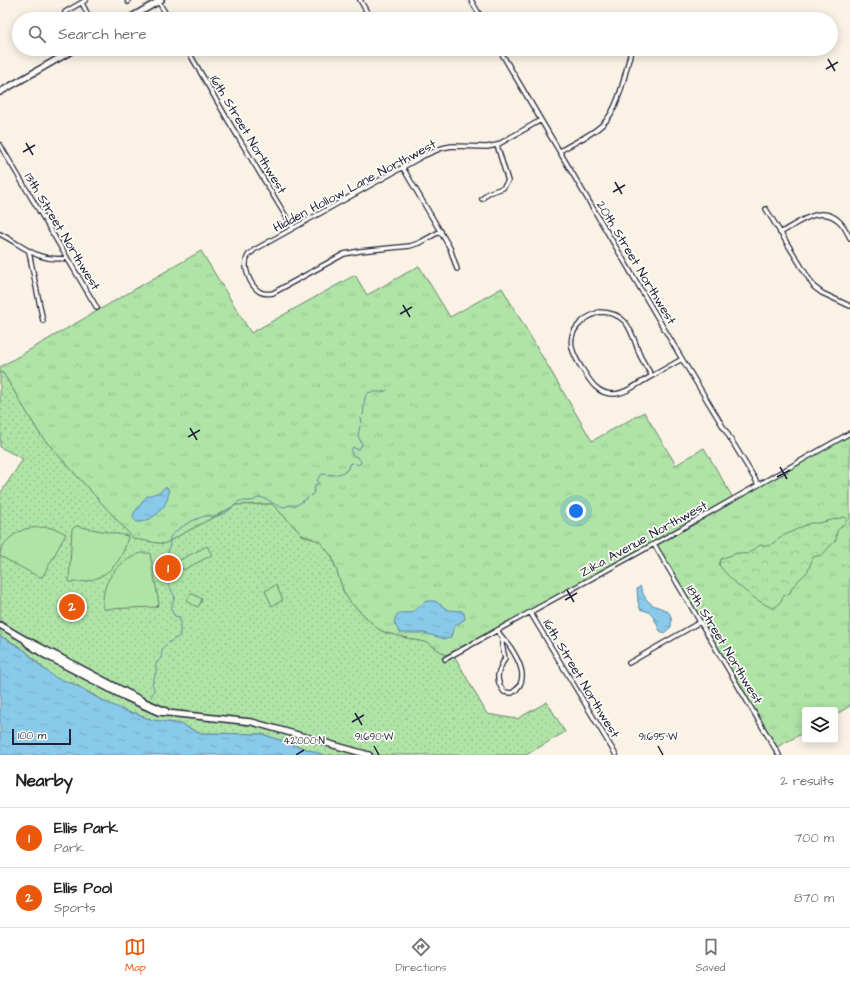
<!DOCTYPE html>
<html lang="en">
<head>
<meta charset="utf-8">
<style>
  :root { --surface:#fff; --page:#f6f6f6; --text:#222; --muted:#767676; --line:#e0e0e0; --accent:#ea580c }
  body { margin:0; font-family:"Architects Daughter",sans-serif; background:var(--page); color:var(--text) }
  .controls { position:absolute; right:12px; bottom:12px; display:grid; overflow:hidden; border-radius:4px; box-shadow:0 2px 10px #0003 }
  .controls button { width:36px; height:36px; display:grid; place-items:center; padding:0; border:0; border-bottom:1px solid var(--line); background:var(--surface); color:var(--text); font:20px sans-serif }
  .scale { position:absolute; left:12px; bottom:10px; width:59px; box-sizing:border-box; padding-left:4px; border:2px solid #22223b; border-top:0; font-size:11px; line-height:14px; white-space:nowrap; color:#22223b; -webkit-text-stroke:3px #fdfcf7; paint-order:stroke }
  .you { position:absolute; left:576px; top:511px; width:14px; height:14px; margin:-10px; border:3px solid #fff; border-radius:50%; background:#1a73e8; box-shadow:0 0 0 6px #1a73e833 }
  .badge { display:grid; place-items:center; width:26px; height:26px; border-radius:50%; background:var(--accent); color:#fff; font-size:13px; font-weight:700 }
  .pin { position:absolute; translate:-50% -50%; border:2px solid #fff; box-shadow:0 1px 4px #0006 }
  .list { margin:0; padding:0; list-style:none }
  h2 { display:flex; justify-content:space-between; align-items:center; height:52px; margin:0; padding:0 16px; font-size:17px }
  h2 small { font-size:13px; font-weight:400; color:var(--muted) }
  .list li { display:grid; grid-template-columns:26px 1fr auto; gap:12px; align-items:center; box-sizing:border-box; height:60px; padding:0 16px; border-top:1px solid var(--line) }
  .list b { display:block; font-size:15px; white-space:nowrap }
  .list p { margin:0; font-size:13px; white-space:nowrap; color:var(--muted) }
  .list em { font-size:13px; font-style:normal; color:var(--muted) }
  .icon { flex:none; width:22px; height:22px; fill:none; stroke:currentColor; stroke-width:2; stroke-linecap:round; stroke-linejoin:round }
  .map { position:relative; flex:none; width:850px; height:755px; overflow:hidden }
  .search { position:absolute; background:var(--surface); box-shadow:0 2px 10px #0003; left:12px; right:12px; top:12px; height:44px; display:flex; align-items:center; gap:10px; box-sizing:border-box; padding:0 14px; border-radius:22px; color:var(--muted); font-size:15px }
  .sheet { height:172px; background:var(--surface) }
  nav { display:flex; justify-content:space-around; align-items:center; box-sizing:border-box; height:56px; border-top:1px solid var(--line); background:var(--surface); font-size:11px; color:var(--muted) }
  nav a { display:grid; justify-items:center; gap:2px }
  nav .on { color:var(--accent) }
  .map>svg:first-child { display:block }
  .grass { fill:url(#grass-tufts); stroke:#688370 }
  .forest { fill:url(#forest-crowns); stroke:#688370 }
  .park { fill:url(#park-dots); stroke:#688370 }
  .pitch { fill:#afe4a6; stroke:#688370 }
  .water { fill:url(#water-ripples); stroke:#6086a3 }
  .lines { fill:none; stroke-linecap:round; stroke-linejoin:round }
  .stream { stroke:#6086a3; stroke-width:1 }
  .street-casing { stroke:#22223b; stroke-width:6 }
  .secondary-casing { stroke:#22223b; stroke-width:8 }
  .street { stroke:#fdfcf7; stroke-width:3.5 }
  .secondary { stroke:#fdfcf7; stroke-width:5 }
  .ticks { fill:none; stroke:#22223b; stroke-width:1.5 }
  .labels { text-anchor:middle; stroke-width:3.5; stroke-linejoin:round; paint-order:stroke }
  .street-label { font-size:13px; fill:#22223b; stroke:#fdfcf7 }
  .ticks-label { font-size:10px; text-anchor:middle; fill:#22223b; stroke:#fdfcf7; stroke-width:3.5; stroke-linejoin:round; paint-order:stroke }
</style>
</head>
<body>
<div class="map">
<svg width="850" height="755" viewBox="0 0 850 755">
  <defs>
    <pattern id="grass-tufts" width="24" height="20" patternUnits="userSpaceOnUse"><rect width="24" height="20" fill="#afe4a6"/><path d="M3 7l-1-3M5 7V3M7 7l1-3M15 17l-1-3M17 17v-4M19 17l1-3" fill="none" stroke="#96c390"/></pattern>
    <pattern id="forest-crowns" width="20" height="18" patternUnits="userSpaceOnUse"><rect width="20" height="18" fill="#afe4a6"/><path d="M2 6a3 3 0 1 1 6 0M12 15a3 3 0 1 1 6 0" fill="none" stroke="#96c390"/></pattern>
    <pattern id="park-dots" width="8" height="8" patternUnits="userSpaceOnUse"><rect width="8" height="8" fill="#afe4a6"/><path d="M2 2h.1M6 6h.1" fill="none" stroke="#96c390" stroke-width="1.8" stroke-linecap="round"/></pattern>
    <pattern id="water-ripples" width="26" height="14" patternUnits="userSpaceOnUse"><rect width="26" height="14" fill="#89c9e9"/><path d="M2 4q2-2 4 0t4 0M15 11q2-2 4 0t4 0" fill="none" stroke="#76acc9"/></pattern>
  </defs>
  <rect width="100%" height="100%" fill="#faf2e5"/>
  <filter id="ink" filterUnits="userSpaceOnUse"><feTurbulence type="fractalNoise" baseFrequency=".025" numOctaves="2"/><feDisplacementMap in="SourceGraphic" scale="8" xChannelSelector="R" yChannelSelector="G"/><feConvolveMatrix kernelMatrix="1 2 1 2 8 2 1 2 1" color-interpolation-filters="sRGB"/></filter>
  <g filter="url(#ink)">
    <path class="grass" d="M201,251L251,333L355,275L367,295L419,266L450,317L502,288L592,441L644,412L676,465L704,448L733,498L850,433V706L835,715V710H805V732L775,748L654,544L446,655L428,643L386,633L378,629L350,602L344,593L332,557L312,538L303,536L272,504L236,505L164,544L134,540L41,436L3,373L0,372V367Z"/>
    <path class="forest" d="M844,517L848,519L837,531L836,540L822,555L813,557L808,571L793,586L790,593L783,596L781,601L774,609C754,600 732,582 719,565L721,559L737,553L747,554L760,545L769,546L783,536L810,523H819Z"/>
    <path class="park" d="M0,372L3,373L41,436L134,539L164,544L236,505L272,504L303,536L319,541L326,549L332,557L344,593L350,602L378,629L386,633L428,643L446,655L455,657L487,714L517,719L547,702L565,732L526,755H324L262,734L199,733L181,724L153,720L138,715L137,713C122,715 89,691 74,684C68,682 62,681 56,678C44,671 35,659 24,650C17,644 8,640 0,636V494L23,459L0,447Z"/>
    <path class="pitch" d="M76,526L128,536C122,567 101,584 69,582L72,529Z
      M47,527L56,529L66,534L43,576L39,577L0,556C0,544 14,533 25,529C31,527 40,528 47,527Z
      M207,546L212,555L183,570L178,561Z
      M141,553H150L159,604L156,607L103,609C101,581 116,563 141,553Z
      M276,585L283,600L272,606L265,591Z
      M191,593L202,599L199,606L197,607L187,601V600Z"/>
    <path class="water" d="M165,487L168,488C172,504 152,523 137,522L133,518L134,513L147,496L160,492Z
      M640,586C642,592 645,599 650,603C661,611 674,606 671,627L664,633L660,631L654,618L649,612L640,609L638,602L637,589Z
      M71,595L83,602L76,615L70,612L66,619L60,616Z
      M426,601H435L448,610L462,611L464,613L465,619L455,626L450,638L445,639L424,633H400L394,623C397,607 402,616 413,611C418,609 421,604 426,601Z
      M0,636L23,649L40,666L56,678L72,683L101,700L133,714L136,712L138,715L153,720L181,724L199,733L262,734L324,755H0Z"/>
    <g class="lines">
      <path class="stream" d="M363,415C365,409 362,392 371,392C377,391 381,394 387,390
        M361,418L362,423
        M356,464L358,465L361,463C360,457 356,457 352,455L351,451L353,447L356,449H359L362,444L358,436L360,426
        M311,496L314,492L315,485L319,483L317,480L322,474L334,475L345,472L346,470L348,469L349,464L352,463
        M151,697C153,692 156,690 152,684L156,673V663C164,657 160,655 163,648C166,643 175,639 180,636V617L175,616C168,609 173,604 175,597L167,582L161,576C163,562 171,552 170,537C179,527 192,520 205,516C209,515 214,517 218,516C227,513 233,507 239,501H252L260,497C270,499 274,506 284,507L290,505L295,506L308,498"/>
      <g class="street-casing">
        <path id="street" d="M127,0L128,2
          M360,0L371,19
          M471,0L482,19
          M158,1L169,19
          M82,3L90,19
          M64,19L65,12L86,0
          M187,49L229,122L293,228
          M499,49L682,359L758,484
          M0,145L97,308
          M560,151C573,143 590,136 602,125C619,110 625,73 631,51
          M403,168L450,248L457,269
          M482,199L488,193L503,188L508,181L497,145
          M766,209L814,287L822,293L850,306
          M441,231L419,243L410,246L360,251L344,254L273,293C268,294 264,294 260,292C250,286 241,265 249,254C251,253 253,252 254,250L423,156L442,148L452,146L487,147L497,145L541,120
          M780,233C798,223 821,203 840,222C844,226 847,232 850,238
          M0,234C24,246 38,263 67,258
          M29,252L43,321
          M599,312C628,312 631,331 639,353C642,361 648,369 652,376C640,382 626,394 613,394C597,394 590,381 583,370C579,364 575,357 573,351C566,331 583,318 599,312Z
          M652,376L682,359
          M654,544L779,755
          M530,612L616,755
          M497,630C501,637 505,640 509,645C519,660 531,681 512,693L504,692C494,678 498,672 505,658L502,645V638
          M445,659L654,544L850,433
          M629,663L700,622"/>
      </g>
      <g class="secondary-casing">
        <path id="secondary" d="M128,19L161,0
          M0,92L75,49
          M0,625L24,639L29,641L145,702L166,711
          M24,639L28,644L43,654L123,696L158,712L252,722L369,755"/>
      </g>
      <use href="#street" class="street"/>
      <use href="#secondary" class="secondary"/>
    </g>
  </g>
  <path class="ticks" d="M828,59L835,71M826,69L838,62M26,143L33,155M23,152L35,145M615,182L622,194M613,192L625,185M403,305L410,317M400,314L412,307M190,428L197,440M188,437L200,430M780,467L787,479M777,477L790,470M567,590L574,602M565,600L577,593M355,713L362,725M352,722L364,715M374,746L379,755M658,746L663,755M296,755L304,750"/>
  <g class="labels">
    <g class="street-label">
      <text transform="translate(249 134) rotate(59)" y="5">16th Street Northwest</text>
      <text transform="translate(354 185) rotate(-28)" y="5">Hidden Hollow Lane Northwest</text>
      <text transform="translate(63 231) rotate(59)" y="5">13th Street Northwest</text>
      <text transform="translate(637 262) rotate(59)" y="5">20th Street Northwest</text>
      <text transform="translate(643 538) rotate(-29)" y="5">Zika Avenue Northwest</text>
      <text transform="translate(725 644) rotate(59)" y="5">18th Street Northwest</text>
      <text transform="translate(582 678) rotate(59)" y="5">16th Street Northwest</text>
    </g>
  </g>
  <g class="ticks-label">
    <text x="374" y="740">91.690°W</text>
    <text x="658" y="740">91.695°W</text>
    <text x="304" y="744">42.000°N</text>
  </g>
</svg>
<div class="controls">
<button><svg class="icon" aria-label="layers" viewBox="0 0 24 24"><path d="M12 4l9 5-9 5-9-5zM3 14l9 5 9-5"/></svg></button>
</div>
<div class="scale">100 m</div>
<div class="you"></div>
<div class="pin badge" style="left:168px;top:568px">1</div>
<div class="pin badge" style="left:72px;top:607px">2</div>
<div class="search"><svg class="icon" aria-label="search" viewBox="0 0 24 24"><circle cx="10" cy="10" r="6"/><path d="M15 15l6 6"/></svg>Search here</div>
</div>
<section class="sheet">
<h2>Nearby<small>2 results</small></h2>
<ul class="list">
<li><span class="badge">1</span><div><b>Ellis Park</b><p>Park</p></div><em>700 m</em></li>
<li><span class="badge">2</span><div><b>Ellis Pool</b><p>Sports</p></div><em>870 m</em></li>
</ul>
</section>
<nav>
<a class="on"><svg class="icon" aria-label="map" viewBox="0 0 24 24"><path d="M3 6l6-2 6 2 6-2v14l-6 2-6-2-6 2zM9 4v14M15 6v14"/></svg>Map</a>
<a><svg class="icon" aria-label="directions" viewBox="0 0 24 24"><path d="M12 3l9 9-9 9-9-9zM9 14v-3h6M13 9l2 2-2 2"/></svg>Directions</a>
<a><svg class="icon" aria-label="saved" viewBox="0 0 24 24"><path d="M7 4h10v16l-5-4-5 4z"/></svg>Saved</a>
</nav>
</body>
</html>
